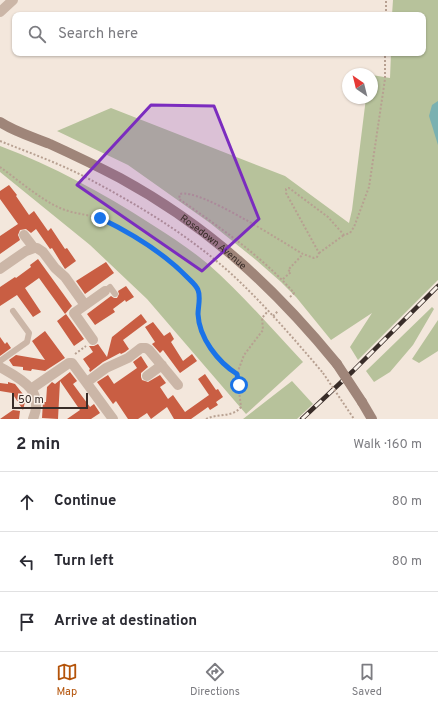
<!DOCTYPE html>
<html lang="en">
<head>
<meta charset="utf-8">
<style>
  :root { --surface:#fff; --page:#f2f2f3; --text:#2b2b33; --muted:#7c7c81; --line:#e1e1e2; --accent:#b45309 }
  body { margin:0; font-family:Overpass,sans-serif; background:var(--page); color:var(--text) }
  .compass { position:absolute; left:342px; top:68px; width:36px; height:36px; border-radius:50%; background:var(--surface); box-shadow:0 1px 3px #0004; rotate:325deg }
  .scale { position:absolute; left:12px; bottom:10px; width:76px; box-sizing:border-box; padding-left:4px; border:2px solid #382c28; border-top:0; font-size:11px; line-height:14px; white-space:nowrap; color:#382c28; -webkit-text-stroke:3px #faf1e9; paint-order:stroke }
  .stop { position:absolute; width:12px; height:12px; margin:-9px; border:3px solid #1a73e8; border-radius:50%; background:#fff }
  .stop.end { background:#1a73e8; border-color:#fff; box-shadow:0 1px 4px #0008 }
  .list { margin:0; padding:0; list-style:none }
  h2 { display:flex; justify-content:space-between; align-items:center; height:52px; margin:0; padding:0 16px; font-size:17px }
  h2 small { font-size:13px; font-weight:400; color:var(--muted) }
  .list li { display:grid; grid-template-columns:26px 1fr auto; gap:12px; align-items:center; box-sizing:border-box; height:60px; padding:0 16px; border-top:1px solid var(--line) }
  .list b { display:block; font-size:15px; white-space:nowrap }
  .list em { font-size:13px; font-style:normal; color:var(--muted) }
  .icon { flex:none; width:22px; height:22px; fill:none; stroke:currentColor; stroke-width:2; stroke-linecap:round; stroke-linejoin:round }
  .map { position:relative; flex:none; width:438px; height:419px; overflow:hidden }
  .search { position:absolute; background:var(--surface); box-shadow:0 1px 3px #0004; left:12px; right:12px; top:12px; height:44px; display:flex; align-items:center; gap:10px; box-sizing:border-box; padding:0 14px; border-radius:8px; color:var(--muted); font-size:15px }
  .sheet { height:232px; background:var(--surface) }
  nav { display:flex; justify-content:space-around; align-items:center; box-sizing:border-box; height:56px; border-top:1px solid var(--line); background:var(--surface); font-size:11px; color:var(--muted) }
  nav a { display:grid; justify-items:center; gap:2px }
  nav .on { color:var(--accent) }
  .map>svg:first-child { display:block }
  .green { fill:#b7c29b }
  .water { fill:#7ab1b1 }
  .building { fill:#c95e43 }
  .lines { fill:none; stroke-linecap:round; stroke-linejoin:round }
  .path { stroke:#b7a091; stroke-width:2; stroke-dasharray:2 2; stroke-linecap:butt }
  .lane { stroke:#cbb6a7; stroke-width:6 }
  .street { stroke:#cbb6a7; stroke-width:10 }
  .secondary { stroke:#9f8579; stroke-width:10 }
  .rail-casing { stroke:#382c28; stroke-width:4.5 }
  .rail { stroke:#faf1e9; stroke-width:3; stroke-dasharray:9; stroke-linecap:butt }
  .path-bridge { stroke:#b7a091; stroke-width:2; stroke-dasharray:2 2; stroke-linecap:butt }
  .secondary-bridge { stroke:#9f8579; stroke-width:10 }
  .route { stroke:#1a73e8; stroke-width:5 }
  .marked { fill:#7b2cbf; fill-opacity:0.2; stroke:#7b2cbf; stroke-width:3; stroke-linejoin:round }
  .labels { text-anchor:middle; stroke-width:3.5; stroke-linejoin:round; paint-order:stroke }
  .street-label { font-size:10px; fill:#382c28; stroke:#faf1e9 }
</style>
</head>
<body>
<div class="map">
<svg width="438" height="419" viewBox="0 0 438 419">
  <rect width="100%" height="100%" fill="#f3e7dc"/>
  <path class="green" d="M393,0H438V280L358,360L350,347L372,313L331,340L296,297L281,282L256,260L210,223L128,165L57,131L111,108L285,176L349,223L352,210L366,98H372V75L390,78L391,53H423V15H392Z
    M0,146C53,166 103,193 151,224C170,236 190,249 208,264C242,294 272,329 303,362L246,414L147,299L90,245L0,172Z
    M432,307L434,309L413,345L390,372L374,382L366,371Z
    M438,320V351L419,363L412,359Z
    M292,381L313,404L297,419H243Z"/>
  <path class="water" d="M438,101V145L429,116L432,105Z"/>
  <path class="building" d="M9,185L17,195L16,196L29,215L34,211L48,231L51,228L65,249L67,248L76,261L65,269L52,248L50,249L36,229L31,233L26,229L20,230L18,235L20,240L0,254V236L18,224L0,199V191Z
    M38,259L72,306L65,314L39,278L25,288L41,312L33,317L17,295L0,306V287L15,277L16,278L31,267L30,265Z
    M106,262L114,273L85,294L76,281Z
    M126,286L134,297L126,302L125,300L113,309L115,312L95,325L87,314L111,296L114,298H117L119,294L118,291Z
    M66,314L84,339L74,346L57,321Z
    M141,314L147,322L123,340L129,349L125,352L121,354L120,353L103,362L90,372L89,370L90,369L83,359L93,352L89,346H94L98,344L107,357L112,337Z
    M153,322L164,336L170,332L174,339L171,342L183,361L192,354L197,361L180,373L163,350L160,353L152,344L155,342L145,327Z
    M45,331L65,358L45,371L32,369L31,371L23,370V367L13,366L9,360L16,355L45,360L32,341Z
    M0,337L5,344L7,342L11,348L0,356Z
    M141,356L148,367L141,373V377L142,380L148,382L160,375L166,383L160,387L168,399L173,395L185,412L209,395L198,379L205,374L216,390L218,389L223,397L216,402L218,405L210,410L208,407L191,419H174L167,407L151,419L147,413L138,419H128L116,401L113,404L97,382L108,375L114,384L137,368L133,362Z
    M70,372L77,381L73,384L90,407L94,404L100,413L91,419H67L80,410L60,381L58,419L42,418L43,402H46L47,387L52,382L55,384Z
    M8,382L15,384L26,398L23,410L12,393L0,391V383L8,384Z
    M13,410L20,411L19,419H0Z"/>
  <g class="lines">
    <path class="path" d="M386,15V0
      M0,141C30,153 61,164 89,179C142,207 196,240 239,281C269,310 296,341 323,373
      M0,167C18,180 40,199 60,208C73,214 88,214 101,219C129,230 176,262 195,285C202,294 198,305 198,315C199,338 218,362 237,374
      M319,253L344,235
      M283,279L291,272L288,270L303,254
      M290,297L294,293C262,256 219,227 179,199L180,194C200,188 282,242 303,254L314,258L317,257L319,253L286,193V189L289,188L328,217L344,235L350,233L354,227L369,187L385,79V53
      M273,316L278,311
      M75,354L86,346
      M350,413L354,419
      M206,419C218,413 232,418 241,407L237,374L244,355L263,330L262,318L268,311"/>
    <path class="lane" d="M105,291L110,287L115,294
      M0,361L27,342L29,333L13,311"/>
    <path class="street" d="M0,12L13,0
      M24,235L34,248
      M0,269L26,251L34,248H37L43,252L55,268L65,277L85,305
      M93,340L74,313L105,291
      M0,367C21,379 45,390 33,419
      M147,376L162,365
      M87,382L106,368L128,358L141,348H146L149,350L178,385
      M31,389L69,363H72L113,419"/>
    <g class="secondary">
      <path id="s1" d="M0,122C15,132 33,137 50,144C74,155 97,166 120,178C208,226 274,287 337,364"/>
      <path d="M362,402L372,419"/>
    </g>
    <g class="rail-casing">
      <path id="rail" d="M302,419L353,371L438,286"/>
    </g>
    <use href="#rail" class="rail"/>
    <path class="path-bridge" d="M323,373L350,413"/>
    <path class="secondary-bridge" d="M337,364L362,402"/>
  </g>
  <g class="lines">
    <path class="route" d="M100,218C131,233 164,253 188,278C192,282 196,285 198,290C201,297 198,307 198,314C199,338 218,362 237,374L239,385"/>
  </g>
  <path class="marked" d="M151,105L214,106L259,219L202,271L77,185Z"/>
  <g class="labels">
    <g class="street-label">
      <text dy="4" stroke="none"><textPath href="#s1" startOffset="246">Rosedown Avenue</textPath></text>
    </g>
  </g>
</svg>
<svg class="compass" viewBox="-18 -18 36 36"><path d="M0-13l5 13h-10z" fill="#e53935"/><path d="M0 13l5-13h-10z" fill="#7c7c81"/></svg>
<div class="scale">50 m</div>
<div class="stop" style="left:239px;top:385px"></div>
<div class="stop end" style="left:100px;top:218px"></div>
<div class="search"><svg class="icon" aria-label="search" viewBox="0 0 24 24"><circle cx="10" cy="10" r="6"/><path d="M15 15l6 6"/></svg>Search here</div>
</div>
<section class="sheet">
<h2>2 min<small>Walk · 160 m</small></h2>
<ul class="list">
<li><svg class="icon" aria-label="ahead" viewBox="0 0 24 24"><path d="M12 20V5M6 11l6-6 6 6"/></svg><div><b>Continue</b></div><em>80 m</em></li>
<li><svg class="icon" aria-label="left" viewBox="0 0 24 24"><path d="M17 20v-9H6M10 6l-5 5 5 5"/></svg><div><b>Turn left</b></div><em>80 m</em></li>
<li><svg class="icon" aria-label="arrive" viewBox="0 0 24 24"><path d="M6 21V4h12l-3 4 3 4H6"/></svg><div><b>Arrive at destination</b></div></li>
</ul>
</section>
<nav>
<a class="on"><svg class="icon" aria-label="map" viewBox="0 0 24 24"><path d="M3 6l6-2 6 2 6-2v14l-6 2-6-2-6 2zM9 4v14M15 6v14"/></svg>Map</a>
<a><svg class="icon" aria-label="directions" viewBox="0 0 24 24"><path d="M12 3l9 9-9 9-9-9zM9 14v-3h6M13 9l2 2-2 2"/></svg>Directions</a>
<a><svg class="icon" aria-label="saved" viewBox="0 0 24 24"><path d="M7 4h10v16l-5-4-5 4z"/></svg>Saved</a>
</nav>
</body>
</html>
